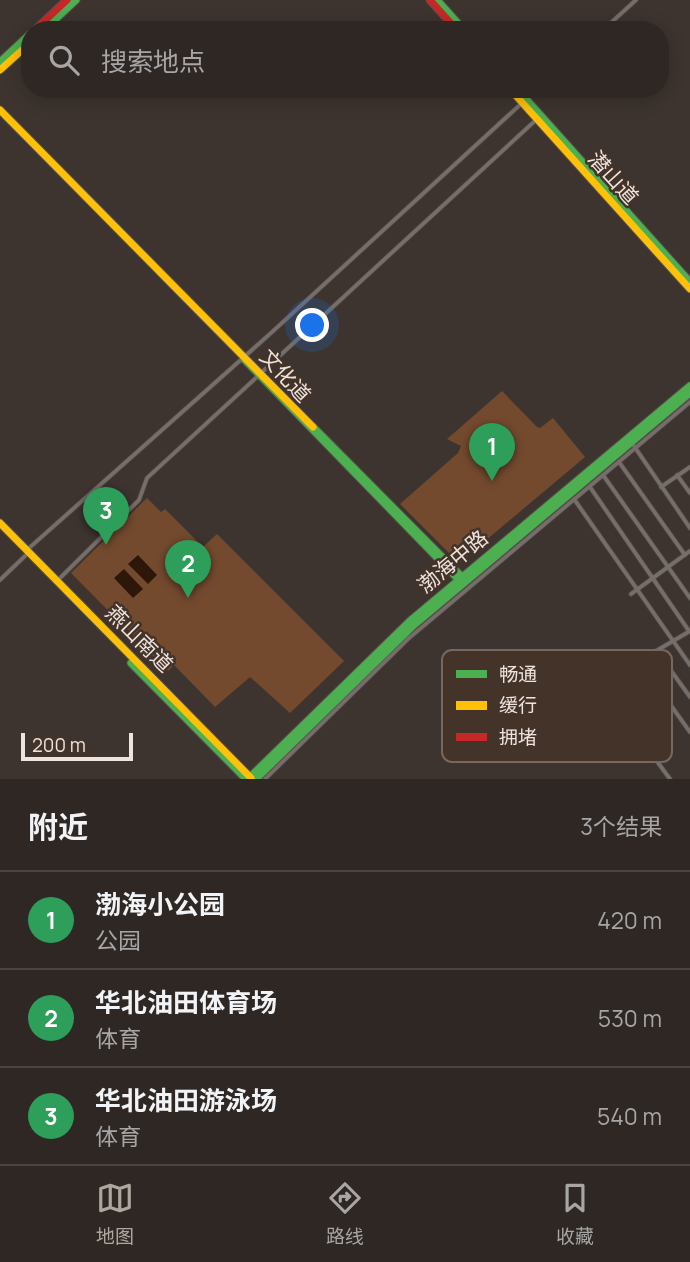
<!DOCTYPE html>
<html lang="zh">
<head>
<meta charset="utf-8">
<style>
  :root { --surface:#2e2723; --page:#3a3330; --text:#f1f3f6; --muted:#a7a5a6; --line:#494441; --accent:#b0a6a0 }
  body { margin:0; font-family:Manrope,"Noto Sans SC",sans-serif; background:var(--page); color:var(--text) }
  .scale { position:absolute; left:21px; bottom:18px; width:112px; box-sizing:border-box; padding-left:7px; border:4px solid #eee3dd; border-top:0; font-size:19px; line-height:24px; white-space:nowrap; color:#eee3dd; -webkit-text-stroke:5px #433329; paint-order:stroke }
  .you { position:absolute; left:313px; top:326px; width:24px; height:24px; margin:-18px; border:5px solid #fff; border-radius:50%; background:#1a73e8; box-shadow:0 0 0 10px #1a73e833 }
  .badge { display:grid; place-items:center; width:46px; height:46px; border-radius:50%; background:var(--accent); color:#fff; font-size:23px; font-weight:700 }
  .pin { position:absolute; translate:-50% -58px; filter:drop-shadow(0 2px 4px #0008) }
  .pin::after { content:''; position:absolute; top:37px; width:24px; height:21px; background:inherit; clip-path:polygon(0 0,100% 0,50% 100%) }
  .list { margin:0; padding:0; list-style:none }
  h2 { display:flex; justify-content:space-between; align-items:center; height:91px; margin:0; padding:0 28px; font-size:30px }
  h2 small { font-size:23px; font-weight:400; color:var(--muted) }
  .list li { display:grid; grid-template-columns:46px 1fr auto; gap:21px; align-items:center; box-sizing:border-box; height:98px; padding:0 28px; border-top:2px solid var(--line) }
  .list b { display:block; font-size:26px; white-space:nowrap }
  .list p { margin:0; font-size:23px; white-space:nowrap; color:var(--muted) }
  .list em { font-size:23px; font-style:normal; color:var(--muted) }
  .icon { flex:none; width:38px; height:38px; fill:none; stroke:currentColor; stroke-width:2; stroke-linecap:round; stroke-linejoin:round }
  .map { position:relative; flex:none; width:690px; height:779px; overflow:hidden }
  .search { position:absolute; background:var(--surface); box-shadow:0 4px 18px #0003; left:21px; right:21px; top:21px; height:77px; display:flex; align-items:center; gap:18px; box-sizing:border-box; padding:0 24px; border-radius:28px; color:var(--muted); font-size:26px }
  .sheet { height:385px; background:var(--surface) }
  nav { display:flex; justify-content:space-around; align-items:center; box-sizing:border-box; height:98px; border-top:2px solid var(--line); background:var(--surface); font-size:19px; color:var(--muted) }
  nav a { display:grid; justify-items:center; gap:4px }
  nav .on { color:var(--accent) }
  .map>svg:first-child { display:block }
  .green { fill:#744a2f }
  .water { fill:#2d1709 }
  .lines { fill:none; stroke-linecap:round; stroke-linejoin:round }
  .street-casing { stroke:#58504c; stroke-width:5 }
  .fast-casing { stroke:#58504c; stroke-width:9 }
  .slow-casing { stroke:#58504c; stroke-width:9 }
  .jam-casing { stroke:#58504c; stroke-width:9 }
  .street { stroke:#756e6a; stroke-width:3.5 }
  .fast { stroke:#4caf50; stroke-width:7 }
  .slow { stroke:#ffc107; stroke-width:7 }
  .jam { stroke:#c62828; stroke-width:7 }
  .labels { text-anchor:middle; stroke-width:5; stroke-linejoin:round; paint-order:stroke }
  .street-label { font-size:21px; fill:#eee3dd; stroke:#433329 }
  .key { fill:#433329; stroke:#76685f; stroke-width:2 }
  .key-label { font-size:19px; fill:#eee3dd }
</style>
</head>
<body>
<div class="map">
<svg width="690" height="779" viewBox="0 0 690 779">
  <rect width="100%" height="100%" fill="#3d342f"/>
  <path class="green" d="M502,391L537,427L540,428L553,418L585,457L459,563L400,504L458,453L461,446L447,439Z
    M147,498L161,512L165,509L203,547L217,534L344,661L290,713L250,677L215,707L174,665L168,671L71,573Z"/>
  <path class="water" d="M138,555L157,575L148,584L128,564Z
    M124,569L143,589L133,598L114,578Z"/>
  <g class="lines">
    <g class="street-casing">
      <path id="street" d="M603,30L636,0
        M526,99L537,89
        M261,373L537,119
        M634,446L690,528
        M619,462L685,555
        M603,475L690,598
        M677,475L690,493
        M590,487L689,631
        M661,487L690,467
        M574,499L690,665
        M28,549L271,333L522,103
        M0,580L26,555
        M57,581L139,500L147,478L258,376
        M631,594L690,551
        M657,651L690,697
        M639,661L690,732
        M265,779L409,638L690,402
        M670,779L600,684L690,631"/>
    </g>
    <g class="fast-casing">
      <path id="fast" d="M437,0L464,30
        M44,30L76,0
        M0,62L30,34
        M517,89L690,282
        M245,360L460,581
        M313,427L463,578
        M131,663L246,779
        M248,779L410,621L690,386
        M256,779L414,625L690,393"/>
    </g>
    <g class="slow-casing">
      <path id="slow" d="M0,70L30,43
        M510,89L690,289
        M0,110L313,427
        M0,523L251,778"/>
    </g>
    <g class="jam-casing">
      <path id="jam" d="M430,0L457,30
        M35,30L67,0"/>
    </g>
    <use href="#street" class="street"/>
    <use href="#fast" class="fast"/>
    <use href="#slow" class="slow"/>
    <use href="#jam" class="jam"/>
  </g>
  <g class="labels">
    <g class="street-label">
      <text transform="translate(613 178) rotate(48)" y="7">潜山道</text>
      <text transform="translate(285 376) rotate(47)" y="7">文化道</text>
      <text transform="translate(453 562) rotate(-40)" y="7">渤海中路</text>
      <text transform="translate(139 639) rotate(45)" y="7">燕山南道</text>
    </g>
  </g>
  <rect x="442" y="650" width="230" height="112" rx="10" class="key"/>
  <rect x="456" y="670" width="31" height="8" fill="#4caf50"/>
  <rect x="456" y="701" width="31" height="9" fill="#ffc107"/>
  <rect x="456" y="733" width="31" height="8" fill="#c62828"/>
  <g class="key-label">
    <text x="499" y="681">畅通</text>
    <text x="499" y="712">缓行</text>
    <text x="499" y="744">拥堵</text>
  </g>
</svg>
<div class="scale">200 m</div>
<div class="you"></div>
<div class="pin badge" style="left:492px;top:481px;background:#2e9e5b">1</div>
<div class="pin badge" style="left:188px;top:598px;background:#2e9e5b">2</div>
<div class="pin badge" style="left:106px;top:545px;background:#2e9e5b">3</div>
<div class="search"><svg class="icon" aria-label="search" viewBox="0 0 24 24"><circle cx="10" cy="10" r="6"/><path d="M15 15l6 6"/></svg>搜索地点</div>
</div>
<section class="sheet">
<h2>附近<small>3个结果</small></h2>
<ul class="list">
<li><span class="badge" style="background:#2e9e5b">1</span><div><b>渤海小公园</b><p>公园</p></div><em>420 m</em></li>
<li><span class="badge" style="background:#2e9e5b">2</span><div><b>华北油田体育场</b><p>体育</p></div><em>530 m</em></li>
<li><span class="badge" style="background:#2e9e5b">3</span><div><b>华北油田游泳场</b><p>体育</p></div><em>540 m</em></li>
</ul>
</section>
<nav>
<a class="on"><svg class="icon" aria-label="map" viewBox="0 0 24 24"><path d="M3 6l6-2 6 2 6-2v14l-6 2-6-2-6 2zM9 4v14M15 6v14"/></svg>地图</a>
<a><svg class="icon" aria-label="directions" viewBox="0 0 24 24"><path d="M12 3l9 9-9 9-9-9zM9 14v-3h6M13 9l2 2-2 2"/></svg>路线</a>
<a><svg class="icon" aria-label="saved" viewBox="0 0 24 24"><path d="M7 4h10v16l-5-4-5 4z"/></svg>收藏</a>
</nav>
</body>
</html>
